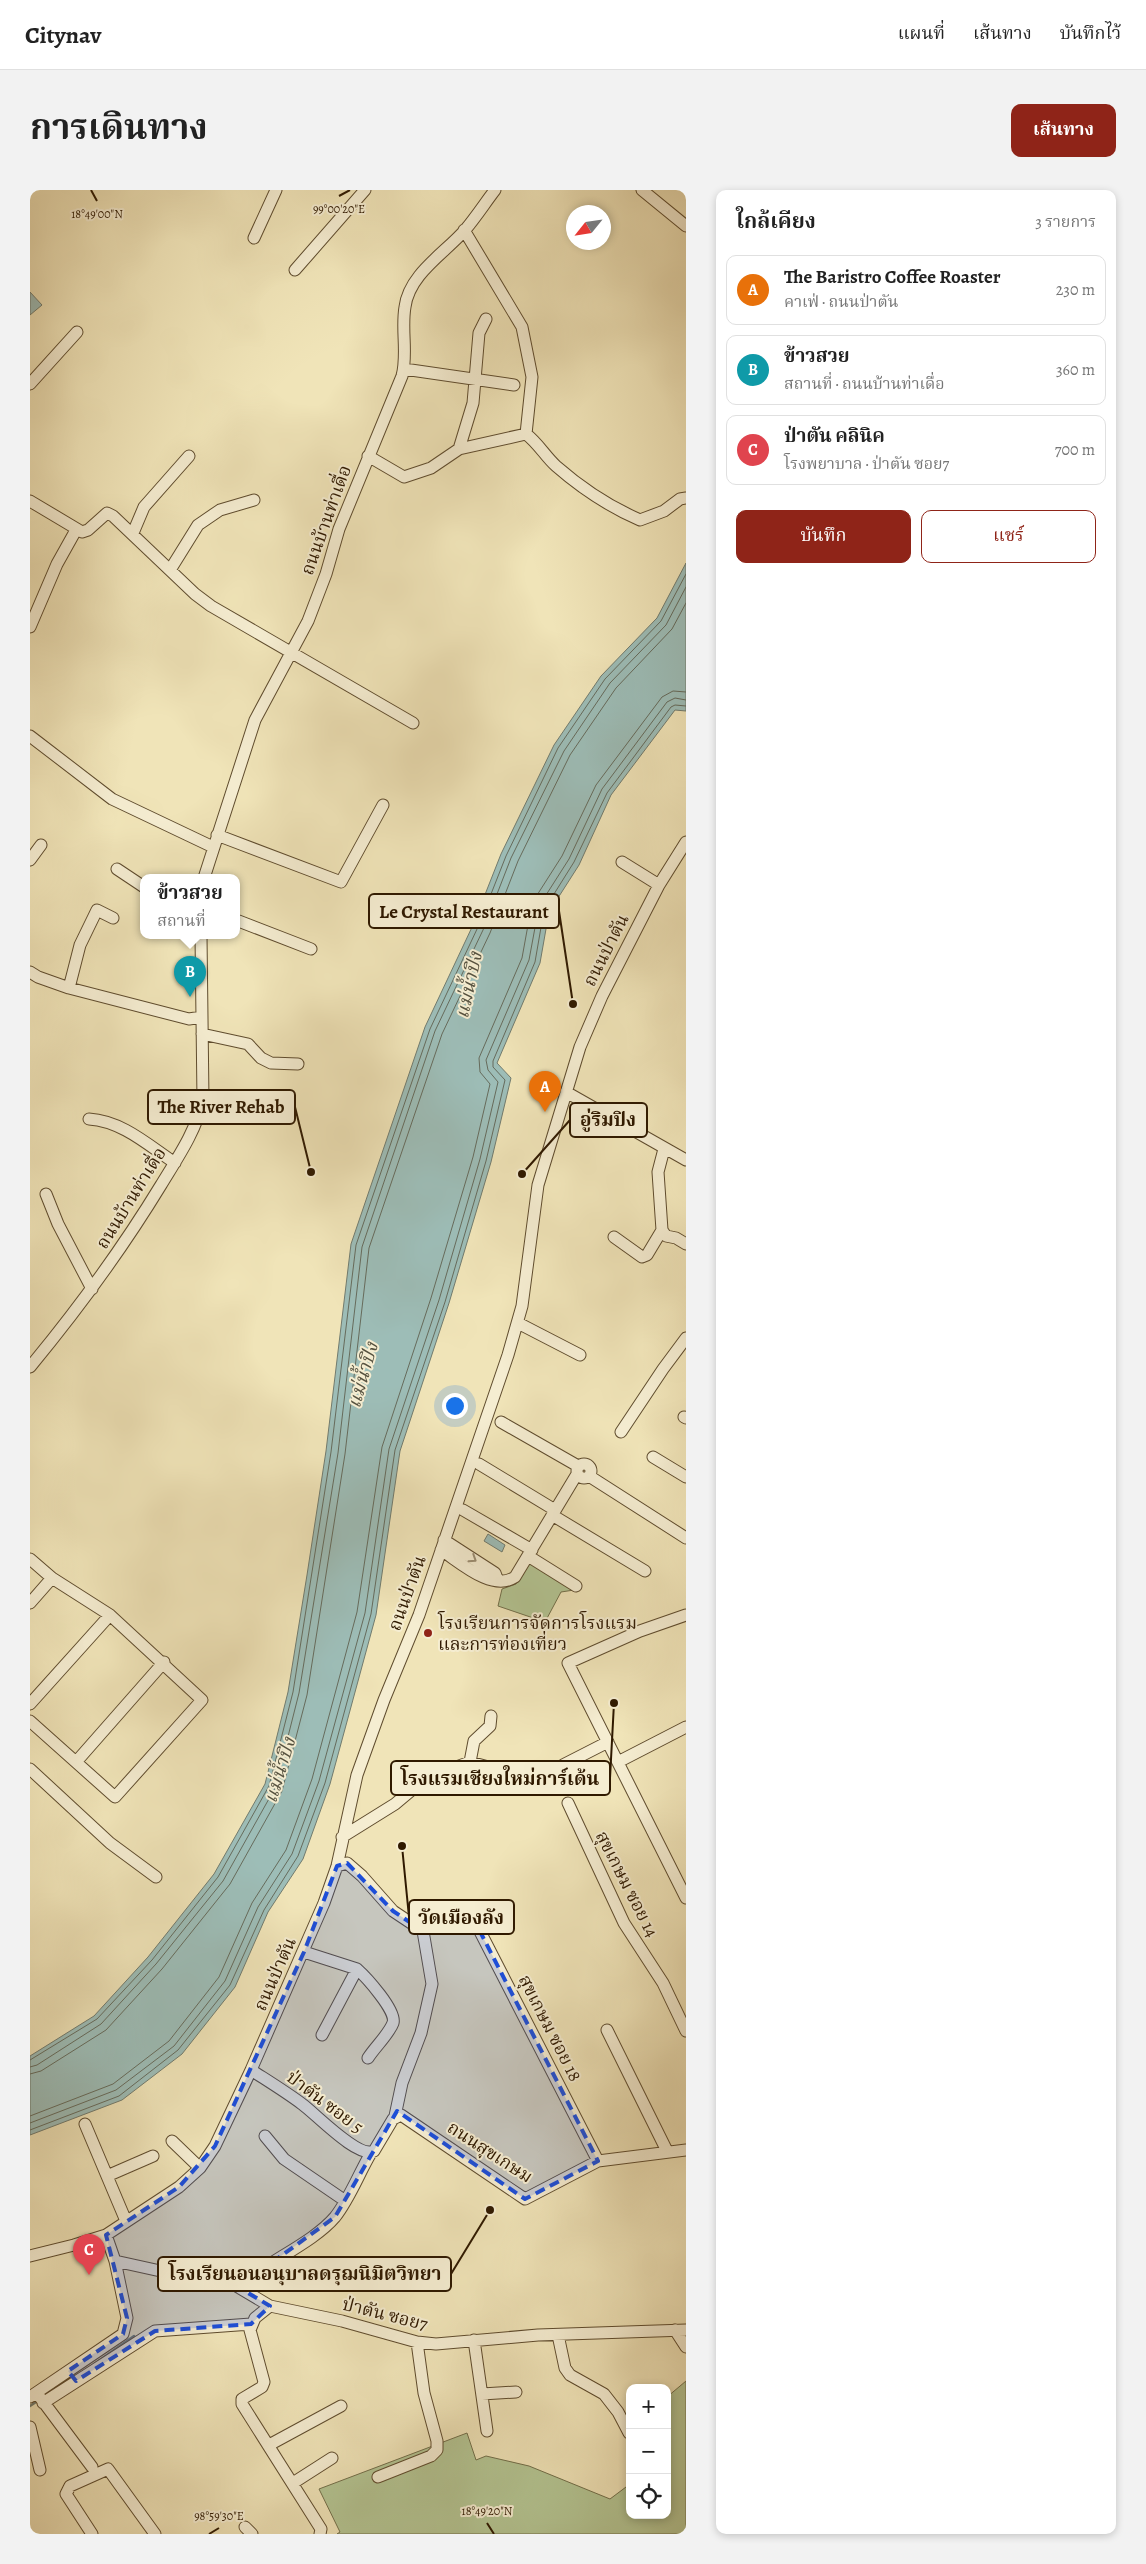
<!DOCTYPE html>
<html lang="th">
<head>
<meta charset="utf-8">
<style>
  :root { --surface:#fff; --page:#f2f2f2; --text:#222; --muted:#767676; --line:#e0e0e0; --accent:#8f2418 }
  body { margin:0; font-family:Alegreya,"Noto Serif Thai",serif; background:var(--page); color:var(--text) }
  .controls { position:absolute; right:15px; bottom:15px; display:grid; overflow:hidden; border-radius:10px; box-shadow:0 2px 8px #0003 }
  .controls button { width:45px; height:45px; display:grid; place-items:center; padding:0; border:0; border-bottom:1px solid var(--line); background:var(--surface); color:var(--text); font:25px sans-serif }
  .compass { position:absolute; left:536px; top:15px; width:45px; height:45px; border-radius:50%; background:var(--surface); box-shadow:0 2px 8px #0003; rotate:240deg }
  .you { position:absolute; left:424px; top:1215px; width:18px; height:18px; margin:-12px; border:4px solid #fff; border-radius:50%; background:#1a73e8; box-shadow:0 0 0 8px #1a73e833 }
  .badge { display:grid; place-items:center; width:32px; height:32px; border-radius:50%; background:var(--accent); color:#fff; font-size:16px; font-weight:700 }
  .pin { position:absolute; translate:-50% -41px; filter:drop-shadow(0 1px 2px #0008) }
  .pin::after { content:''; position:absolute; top:26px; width:18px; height:15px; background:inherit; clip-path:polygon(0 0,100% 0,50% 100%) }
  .popup { position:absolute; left:110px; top:684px; width:100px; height:65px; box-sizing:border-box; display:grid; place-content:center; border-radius:10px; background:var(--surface); filter:drop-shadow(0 1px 4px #0005); font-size:16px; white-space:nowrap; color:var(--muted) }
  .popup b { font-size:19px; color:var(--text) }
  .popup::after { content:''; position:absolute; left:50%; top:100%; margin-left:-10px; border:10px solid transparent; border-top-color:var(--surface) }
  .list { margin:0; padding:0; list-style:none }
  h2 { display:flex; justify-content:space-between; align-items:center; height:65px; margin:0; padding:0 20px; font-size:21px }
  h2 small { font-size:16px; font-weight:400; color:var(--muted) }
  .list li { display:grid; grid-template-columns:32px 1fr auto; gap:15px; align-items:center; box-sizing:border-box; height:70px; margin:0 10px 10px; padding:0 10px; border:1px solid var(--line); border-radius:10px }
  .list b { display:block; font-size:19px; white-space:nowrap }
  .list p { margin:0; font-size:16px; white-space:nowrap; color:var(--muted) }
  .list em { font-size:16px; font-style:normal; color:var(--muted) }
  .actions { display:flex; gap:10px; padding:15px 20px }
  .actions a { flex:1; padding:11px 0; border:1px solid var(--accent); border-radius:10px; text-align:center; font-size:18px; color:var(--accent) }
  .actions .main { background:var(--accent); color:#fff }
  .icon { flex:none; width:28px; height:28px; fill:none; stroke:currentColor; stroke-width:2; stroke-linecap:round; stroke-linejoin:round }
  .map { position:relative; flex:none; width:656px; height:2344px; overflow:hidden; border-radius:10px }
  header { display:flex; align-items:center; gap:30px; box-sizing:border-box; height:70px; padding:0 25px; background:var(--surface); border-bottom:1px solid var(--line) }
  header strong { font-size:24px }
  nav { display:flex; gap:28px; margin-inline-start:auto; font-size:18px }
  .intro { display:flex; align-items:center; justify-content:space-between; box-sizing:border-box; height:120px; padding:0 30px }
  h1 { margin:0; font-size:35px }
  .button { padding:12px 22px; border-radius:10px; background:var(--accent); color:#fff; font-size:18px; font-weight:700 }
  main { display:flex; gap:30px; padding:0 30px }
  aside { flex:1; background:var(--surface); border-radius:10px; box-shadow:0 2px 8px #0003 }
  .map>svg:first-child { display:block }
  .green { fill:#b4c593; stroke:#726f4a }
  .water { fill:#9dbdb7; stroke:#717b6e }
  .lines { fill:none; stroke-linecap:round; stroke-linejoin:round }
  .shore { stroke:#666b5c; stroke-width:1 }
  .stream { stroke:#717b6e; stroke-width:2.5 }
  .minor-casing { stroke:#5f4c2e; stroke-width:13 }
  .minor { stroke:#f5edd1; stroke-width:11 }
  .oneway { stroke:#9c8e73 }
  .marked { fill:#1d4ed8; fill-opacity:0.2; stroke:#1d4ed8; stroke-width:4; stroke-dasharray:10 6; stroke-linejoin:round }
  .ticks { fill:none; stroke:#2f1900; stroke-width:2 }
  .poi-dot { fill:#8f2418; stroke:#f5edd1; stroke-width:2 }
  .labels { text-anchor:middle; stroke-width:4; stroke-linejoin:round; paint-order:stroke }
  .street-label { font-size:18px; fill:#2f1900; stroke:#f5edd1 }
  .poi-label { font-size:18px; fill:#2f1900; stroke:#f5edd1; text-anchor:start }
  .water-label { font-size:19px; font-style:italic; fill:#565240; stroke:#f5edd1 }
  .ticks-label { font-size:12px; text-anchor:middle; fill:#2f1900; stroke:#f5edd1; stroke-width:4; stroke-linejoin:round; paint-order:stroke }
  .leader { fill:none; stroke:#2f1900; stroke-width:2 }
  .callout-dot { fill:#2f1900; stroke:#f5edd1; stroke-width:2 }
  .callout { fill:#f5edd1; stroke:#2f1900; stroke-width:2 }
  .callout-label { font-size:19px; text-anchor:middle; font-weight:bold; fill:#2f1900 }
</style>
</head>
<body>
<header>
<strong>Citynav</strong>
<nav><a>แผนที่</a><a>เส้นทาง</a><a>บันทึกไว้</a></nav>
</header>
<div class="intro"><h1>การเดินทาง</h1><a class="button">เส้นทาง</a></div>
<main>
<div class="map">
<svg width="656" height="2344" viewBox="0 0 656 2344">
  <rect width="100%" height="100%" fill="#f0e4b8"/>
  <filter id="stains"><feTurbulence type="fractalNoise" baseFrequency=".004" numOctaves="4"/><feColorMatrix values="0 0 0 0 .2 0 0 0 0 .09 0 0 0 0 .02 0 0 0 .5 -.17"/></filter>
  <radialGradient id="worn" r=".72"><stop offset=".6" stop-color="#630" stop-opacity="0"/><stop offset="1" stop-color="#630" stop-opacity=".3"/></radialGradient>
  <path class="green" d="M499,1373L544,1400L531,1402L515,1432L468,1416L472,1399L486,1394Z
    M656,2191V2344H307L310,2342L289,2299L437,2243L446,2270L456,2266L499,2276L580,2309L600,2294V2325H637V2207Z"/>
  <path class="water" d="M0,102L12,115L0,125Z
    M656,373V521L645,520L581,605L549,675L519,722L510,773L467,873L481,888L461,972L419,1113L370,1261L346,1425L300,1594L273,1669L238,1722L205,1797L152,1864L92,1910L0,1945V1866L64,1826L118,1767L184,1684L235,1594L258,1502L277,1385L296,1261L321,1054L395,837L443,735L471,664L524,555L571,486L627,428Z
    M458,1344L475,1355L472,1362L454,1351Z"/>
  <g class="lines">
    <path class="shore" d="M0,1870L67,1829L122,1770L188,1687L239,1596L263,1502L301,1262L326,1055L400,839L448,737L476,666L528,558L575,489L631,431L656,384
      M0,1877L7,1875L71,1834L126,1774L193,1691L245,1598L269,1503L308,1263L332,1057L405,841L453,740L481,668L534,561L580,493L636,435L656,397
      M0,1884L11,1881L76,1840L132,1779L200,1694L252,1601L277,1505L315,1264L339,1058L412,844L460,743L488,671L540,565L586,498L642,439L656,413
      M0,1926L83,1894L139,1851L189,1787L222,1713L256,1660L282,1589L327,1422L352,1257L401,1108L443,967L460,894L450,882L449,868L492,768L502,713L532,666L566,595L632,507L643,501L656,502
      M0,1933L86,1900L144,1856L195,1791L228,1717L262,1664L289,1591L335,1423L359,1259L409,1110L450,969L468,892L458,880L456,870L499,770L509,716L539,669L572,599L637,512L645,508L656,510
      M0,1940L89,1906L148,1860L200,1795L234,1720L268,1666L295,1593L341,1424L365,1260L415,1112L456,971L475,890L463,877V871L505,772L514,720L544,672L577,603L641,517L645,515L656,516"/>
    <path class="stream" d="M64,2174L104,2146
      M0,2216L9,2210"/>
    <g class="minor-casing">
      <path id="minor" d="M612,0L656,36
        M434,40L492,137L502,187L496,244
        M224,48L246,0
        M265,80L335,0
        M374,179L484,195
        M0,194L47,142
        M429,259L443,213L449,143L456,129
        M338,266L374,287L401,278L429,259L496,244C508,253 515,266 526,276C550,297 580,317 610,330L634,321L650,309L656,308
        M0,311L52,342L58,340L77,323L83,326L165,404L181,416L383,533
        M103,343L114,317L159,266
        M140,380L168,335L190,320L224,310
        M0,437L27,374L46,340
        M0,546L82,609L183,657
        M187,645L311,692L353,615
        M0,670L11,655
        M592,672L629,695
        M87,679L114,697
        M174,688L225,530L278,431L296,384L309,339L372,186C378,164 371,140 375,117C379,84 415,63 435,40C446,27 455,13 465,0
        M206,730L281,759
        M0,782L8,787L39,798L159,829L172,827
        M39,798L50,755L67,720L83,728
        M172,844L218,854L231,868L241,873L268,874
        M536,902L656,970
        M59,929C92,931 118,955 145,973
        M634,959L628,982L632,1040L636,1046L646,1048L656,1054
        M16,1004L28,1034L62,1099
        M584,1047L612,1067L617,1065L632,1040
        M488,1133L550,1165
        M0,1177C48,1119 92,1059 131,995C148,967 166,941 173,910L171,746
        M654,1227L656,1228
        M471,1232L548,1276
        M591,1242L633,1179L656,1148
        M623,1267L656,1287
        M547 1281a7 7 0 1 1 14 0a7 7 0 1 1-14 0Z
        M449,1274L525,1320
        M559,1286L656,1348
        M433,1320L502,1360
        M522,1325L615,1381
        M414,1350L465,1383L468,1391
        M411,1360C431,1373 462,1402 485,1387L547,1284
        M498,1366L546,1396
        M0,1369L22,1388L80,1425L172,1510L85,1607L0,1531
        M0,1413L22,1388
        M656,1425L610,1441L538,1473L656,1708
        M0,1514L80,1425
        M46,1572L134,1472
        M440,1572L444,1551L460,1536L461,1526
        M588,1572L656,1537
        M533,1575L578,1552
        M0,1579L80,1653L126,1687
        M538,1613L594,1733L633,1793L656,1841
        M312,1647L365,1614L396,1588L440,1572L491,1586
        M307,1676L317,1673L332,1686L363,1721L393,1741C405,1733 426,1713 440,1722L568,1971
        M274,1762L327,1779L292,1845
        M327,1779C336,1787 367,1821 363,1833C359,1844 345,1857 338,1868
        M577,1840L637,1961
        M221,1880C238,1891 256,1902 272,1914C286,1924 328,1969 344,1961L363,1929L371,1925L495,2009L568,1971L656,1960
        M365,1926L372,1893L391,1843L402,1794L393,1741
        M55,1934L96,2031
        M235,1946L254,1969L314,2010
        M142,1951L170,1978
        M77,1986L123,1966
        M76,2045L85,2071L135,2082L181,2081L240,2116L312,2131L387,2152L406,2154L508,2145L656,2140
        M0,2066L44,2055L76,2045L149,1997L170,1978L185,1956L221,1880L294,1713L307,1676L327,1585L354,1510L389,1425L478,1165L492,1116L508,995L550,857L572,806L629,695L656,652
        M208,2097C236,2072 283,2053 305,2027C320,2008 329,1983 341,1963
        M240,2116L225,2128L220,2140L234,2192L232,2197L212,2209V2214L291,2339L290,2344
        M645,2140L656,2157
        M528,2145L535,2178L540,2185L574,2204L588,2222L599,2243
        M444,2150L457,2241
        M452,2204L486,2202
        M9,2206L62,2277
        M0,2207L93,2144L97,2128L85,2071
        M13,2213L125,2141L221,2134
        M0,2237L10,2280
        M239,2255L311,2216
        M348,2287L401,2266L407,2260V2251L394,2203L387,2152
        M263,2293L302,2268
        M215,2337L222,2344
        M62,2344L36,2304L40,2296L78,2279L125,2344"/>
    </g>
    <use href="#minor" class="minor"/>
  </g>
  <defs><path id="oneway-chevron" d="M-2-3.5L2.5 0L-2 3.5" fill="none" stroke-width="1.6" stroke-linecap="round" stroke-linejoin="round" transform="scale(1.25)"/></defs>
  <use class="oneway" href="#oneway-chevron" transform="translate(443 1369) rotate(33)"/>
  <path class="marked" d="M317,1673L363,1721L393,1741L426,1720L440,1722L568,1971L495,2009L367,1921L305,2027L208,2097L240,2116L221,2134L125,2141L46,2191L38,2181L93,2144L97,2128L76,2045L149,1997L185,1956L274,1762L307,1676Z"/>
  <path class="ticks" d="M61,0L67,11M309,6L320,0M457,2333L464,2344M179,2344L189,2338"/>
  <circle class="poi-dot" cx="398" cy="1443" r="5"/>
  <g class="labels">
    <g class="street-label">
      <text transform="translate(296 330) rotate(-70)" y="6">ถนนบ้านท่าเดื่อ</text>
      <text transform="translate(576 760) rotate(-63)" y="6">ถนนป่าตัน</text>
      <text transform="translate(101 1008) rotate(-58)" y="6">ถนนบ้านท่าเดื่อ</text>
      <text transform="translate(377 1403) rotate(-70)" y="6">ถนนป่าตัน</text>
      <text transform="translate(597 1694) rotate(63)" y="6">สุขเกษม ซอย 14</text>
      <text transform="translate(245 1784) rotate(-66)" y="6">ถนนป่าตัน</text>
      <text transform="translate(520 1838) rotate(63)" y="6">สุขเกษม ซอย 18</text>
      <text transform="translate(295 1912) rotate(37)" y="6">ป่าตัน ซอย 5</text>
      <text transform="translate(460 1962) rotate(33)" y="6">ถนนสุขเกษม</text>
      <text transform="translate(355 2124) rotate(14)" y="6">ป่าตัน ซอย7</text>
    </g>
    <g class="poi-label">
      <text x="408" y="1439">โรงเรียนการจัดการโรงแรม<tspan x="408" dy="21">และการท่องเที่ยว</tspan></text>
    </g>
    <g class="water-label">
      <text transform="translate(438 795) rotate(-78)" y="7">แม่น้ำปิง</text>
      <text transform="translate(332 1185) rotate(-74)" y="7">แม่น้ำปิง</text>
      <text transform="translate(249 1580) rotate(-73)" y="7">แม่น้ำปิง</text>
    </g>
  </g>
  <g class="ticks-label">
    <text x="309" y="23">99°00'20"E</text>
    <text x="67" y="28">18°49'00"N</text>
    <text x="457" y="2325">18°49'20"N</text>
    <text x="189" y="2330">98°59'30"E</text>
  </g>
  <path class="leader" d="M543 814L529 721M281 982L265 917M492 984L540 930M584 1513L580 1588M372 1656L379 1727M460 2020L421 2084"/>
  <g class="callout-dot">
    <circle cx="543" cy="814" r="5"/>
    <circle cx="281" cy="982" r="5"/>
    <circle cx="492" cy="984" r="5"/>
    <circle cx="584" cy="1513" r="5"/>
    <circle cx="372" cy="1656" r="5"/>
    <circle cx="460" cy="2020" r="5"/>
  </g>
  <g class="callout">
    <rect x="339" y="704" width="190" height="34" rx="5"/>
    <rect x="118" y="900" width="147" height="34" rx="5"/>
    <rect x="540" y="913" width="77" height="34" rx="5"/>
    <rect x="361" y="1571" width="219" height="34" rx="5"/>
    <rect x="379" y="1710" width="105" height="34" rx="5"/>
    <rect x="128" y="2067" width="293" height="34" rx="5"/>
  </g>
  <g class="callout-label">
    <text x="434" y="728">Le Crystal Restaurant</text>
    <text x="191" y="923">The River Rehab</text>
    <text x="578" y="936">อู่ริมปิง</text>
    <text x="470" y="1595">โรงแรมเชียงใหม่การ์เด้น</text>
    <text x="431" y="1734">วัดเมืองลัง</text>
    <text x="275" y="2090">โรงเรียนอนอนุบาลดรุฌนิมิตวิทยา</text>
  </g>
  <rect width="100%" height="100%" filter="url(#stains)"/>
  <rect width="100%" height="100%" fill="url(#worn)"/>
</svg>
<div class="controls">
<button>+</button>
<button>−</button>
<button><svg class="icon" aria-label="locate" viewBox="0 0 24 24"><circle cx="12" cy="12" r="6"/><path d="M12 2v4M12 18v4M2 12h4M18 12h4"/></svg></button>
</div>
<svg class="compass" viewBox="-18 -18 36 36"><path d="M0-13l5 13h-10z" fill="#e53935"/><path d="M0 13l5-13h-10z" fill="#767676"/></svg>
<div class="you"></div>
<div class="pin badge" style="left:515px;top:922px;background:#e8710a">A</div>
<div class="pin badge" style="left:160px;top:807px;background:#0f9aa8">B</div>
<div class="popup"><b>ข้าวสวย</b>สถานที่</div>
<div class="pin badge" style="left:59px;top:2085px;background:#e0444e">C</div>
</div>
<aside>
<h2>ใกล้เคียง<small>3 รายการ</small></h2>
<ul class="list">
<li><span class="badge" style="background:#e8710a">A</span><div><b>The Baristro Coffee Roaster</b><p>คาเฟ่ · ถนนป่าตัน</p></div><em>230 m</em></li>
<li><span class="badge" style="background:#0f9aa8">B</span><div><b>ข้าวสวย</b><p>สถานที่ · ถนนบ้านท่าเดื่อ</p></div><em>360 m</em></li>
<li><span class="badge" style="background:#e0444e">C</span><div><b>ป่าตัน คลินิค</b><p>โรงพยาบาล · ป่าตัน ซอย7</p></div><em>700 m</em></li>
</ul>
<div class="actions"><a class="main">บันทึก</a><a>แชร์</a></div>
</aside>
</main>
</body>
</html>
